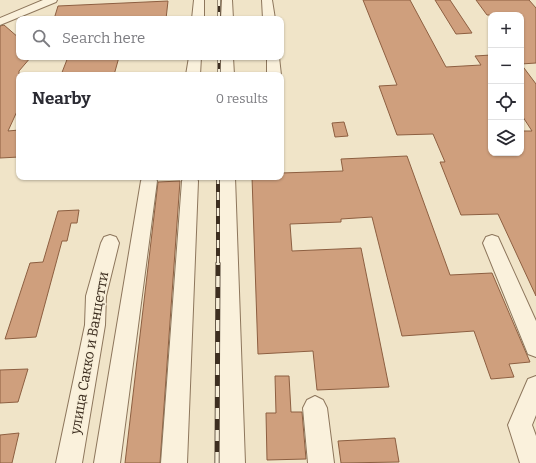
<!DOCTYPE html>
<html lang="en">
<head>
<meta charset="utf-8">
<style>
  :root { --surface:#fff; --page:#f7f7f7; --text:#2b2b33; --muted:#7c7c81; --line:#e1e1e2 }
  body { margin:0; font-family:Bitter,serif; background:var(--page); color:var(--text) }
  .controls { position:absolute; right:12px; top:12px; display:grid; overflow:hidden; border-radius:8px; box-shadow:0 1px 3px #0004 }
  .controls button { width:36px; height:36px; display:grid; place-items:center; padding:0; border:0; border-bottom:1px solid var(--line); background:var(--surface); color:var(--text); font:20px sans-serif }
  .list { margin:0; padding:0; list-style:none }
  h2 { display:flex; justify-content:space-between; align-items:center; height:52px; margin:0; padding:0 16px; font-size:17px }
  h2 small { font-size:13px; font-weight:400; color:var(--muted) }
  .icon { flex:none; width:22px; height:22px; fill:none; stroke:currentColor; stroke-width:2; stroke-linecap:round; stroke-linejoin:round }
  .map { position:relative; flex:none; width:536px; height:463px; overflow:hidden }
  .search { position:absolute; background:var(--surface); box-shadow:0 1px 3px #0004; left:16px; top:16px; width:268px; height:44px; display:flex; align-items:center; gap:10px; box-sizing:border-box; padding:0 14px; border-radius:8px; color:var(--muted); font-size:15px }
  .panel { position:absolute; background:var(--surface); box-shadow:0 1px 3px #0004; left:16px; top:72px; width:268px; height:108px; border-radius:8px }
  .map>svg:first-child { display:block }
  .building { fill:#cf9f7d; stroke:#8d5f41 }
  .lines { fill:none; stroke-linecap:round; stroke-linejoin:round }
  .minor-casing { stroke:#8d765c; stroke-width:2 }
  .minor { fill:#faf1dc; fill-rule:evenodd }
  .rail-far2-casing { stroke:#3d2e20; stroke-width:3 }
  .rail-far1-casing { stroke:#3d2e20; stroke-width:4 }
  .rail-casing { stroke:#3d2e20; stroke-width:5 }
  .rail-far2 { stroke:#f7eed8; stroke-width:2; stroke-dasharray:6; stroke-linecap:butt }
  .rail-far1 { stroke:#f7eed8; stroke-width:2.5; stroke-dasharray:8; stroke-linecap:butt }
  .rail { stroke:#f7eed8; stroke-width:3.5; stroke-dasharray:11; stroke-linecap:butt }
  .labels { text-anchor:middle; stroke-width:3; stroke-linejoin:round; paint-order:stroke }
  .near-street-label { font-size:14px; fill:#3d2e20; stroke:#f7eed8 }
</style>
</head>
<body>
<div class="map">
<svg width="536" height="463" viewBox="0 0 536 463">
  <rect width="100%" height="100%" fill="#f0e4c8"/>
  <path class="building" d="M363,0H410L446,67L481,65L475,56L491,55V153H521V131H532L521,114V64L536,84V296L498,214L461,215L440,162H445L433,134L397,135L379,86L397,85Z
    M435,0H450L472,33L456,34Z
    M476,0H529L536,8V63L521,64V15H487Z
    M168,1L166,19H54L58,6Z
    M4,25L19,38V57H31L19,71V107L8,131L19,130V157L0,158V26Z
    M68,57H119L114,75H61Z
    M344,122L348,136L335,137L332,123Z
    M407,156L450,275L492,273L530,362L509,364L514,377L491,379L474,331L402,336L372,217L341,219V222L290,224L292,251L361,248L389,387L317,390L313,351L258,354L252,177H281V173L343,171L341,159Z
    M180,181L160,463H125L158,182Z
    M79,210L77,223H71L67,241H62L36,337L5,339L30,263L43,262L58,211Z
    M28,369L18,402L0,403V370Z
    M275,376H289L291,412H302L306,459L267,460L266,413H276Z
    M19,433L12,463H0V435Z
    M395,438L399,462L341,463L338,441Z"/>
  <g class="lines">
    <g class="minor-casing">
      <path id="minor" d="M43,0H57L56,2L0,25V18Z
        M194,0H204V19H192Z
        M222,0H232L233,19H221Z
        M262,0H272L275,19H263Z
        M189,57H201L200,75H186Z
        M221,57H233L234,75H220Z
        M267,57H279L281,75H267Z
        M143,177H155L157,181L120,463H94L141,181Z
        M184,177H196L198,181L187,463H161L182,181Z
        M219,177H235L245,463H219Z
        M110,235L116,237L119,243L106,296L105,325L82,463H56L85,325L86,296L101,243L104,237Z
        M492,235L498,237L536,321V357L528,354L483,243L486,237Z
        M536,376V415L532,425L536,436V463H520L508,425L528,379Z
        M315,396L323,400L327,408L334,463H308L303,408L307,400Z"/>
    </g>
    <use href="#minor" class="minor"/>
    <g class="rail-far2-casing">
      <path id="rail-far2" d="M219,0V19
        M219,57V75"/>
    </g>
    <g class="rail-far1-casing">
      <path id="rail-far1" d="M218,264V177"/>
    </g>
    <g class="rail-casing">
      <path id="rail" d="M217,463L218,263"/>
    </g>
    <use href="#rail-far2" class="rail-far2"/>
    <use href="#rail-far1" class="rail-far1"/>
    <use href="#rail" class="rail"/>
  </g>
  <g class="labels">
    <g class="near-street-label">
      <text transform="translate(89 353) rotate(-80)" y="5">улица Сакко и Ванцетти</text>
    </g>
  </g>
</svg>
<div class="controls">
<button>+</button>
<button>−</button>
<button><svg class="icon" aria-label="locate" viewBox="0 0 24 24"><circle cx="12" cy="12" r="6"/><path d="M12 2v4M12 18v4M2 12h4M18 12h4"/></svg></button>
<button><svg class="icon" aria-label="layers" viewBox="0 0 24 24"><path d="M12 4l9 5-9 5-9-5zM3 14l9 5 9-5"/></svg></button>
</div>
<div class="search"><svg class="icon" aria-label="search" viewBox="0 0 24 24"><circle cx="10" cy="10" r="6"/><path d="M15 15l6 6"/></svg>Search here</div>
<section class="panel">
<h2>Nearby<small>0 results</small></h2>
<ul class="list">
</ul>
</section>
</div>
</body>
</html>
